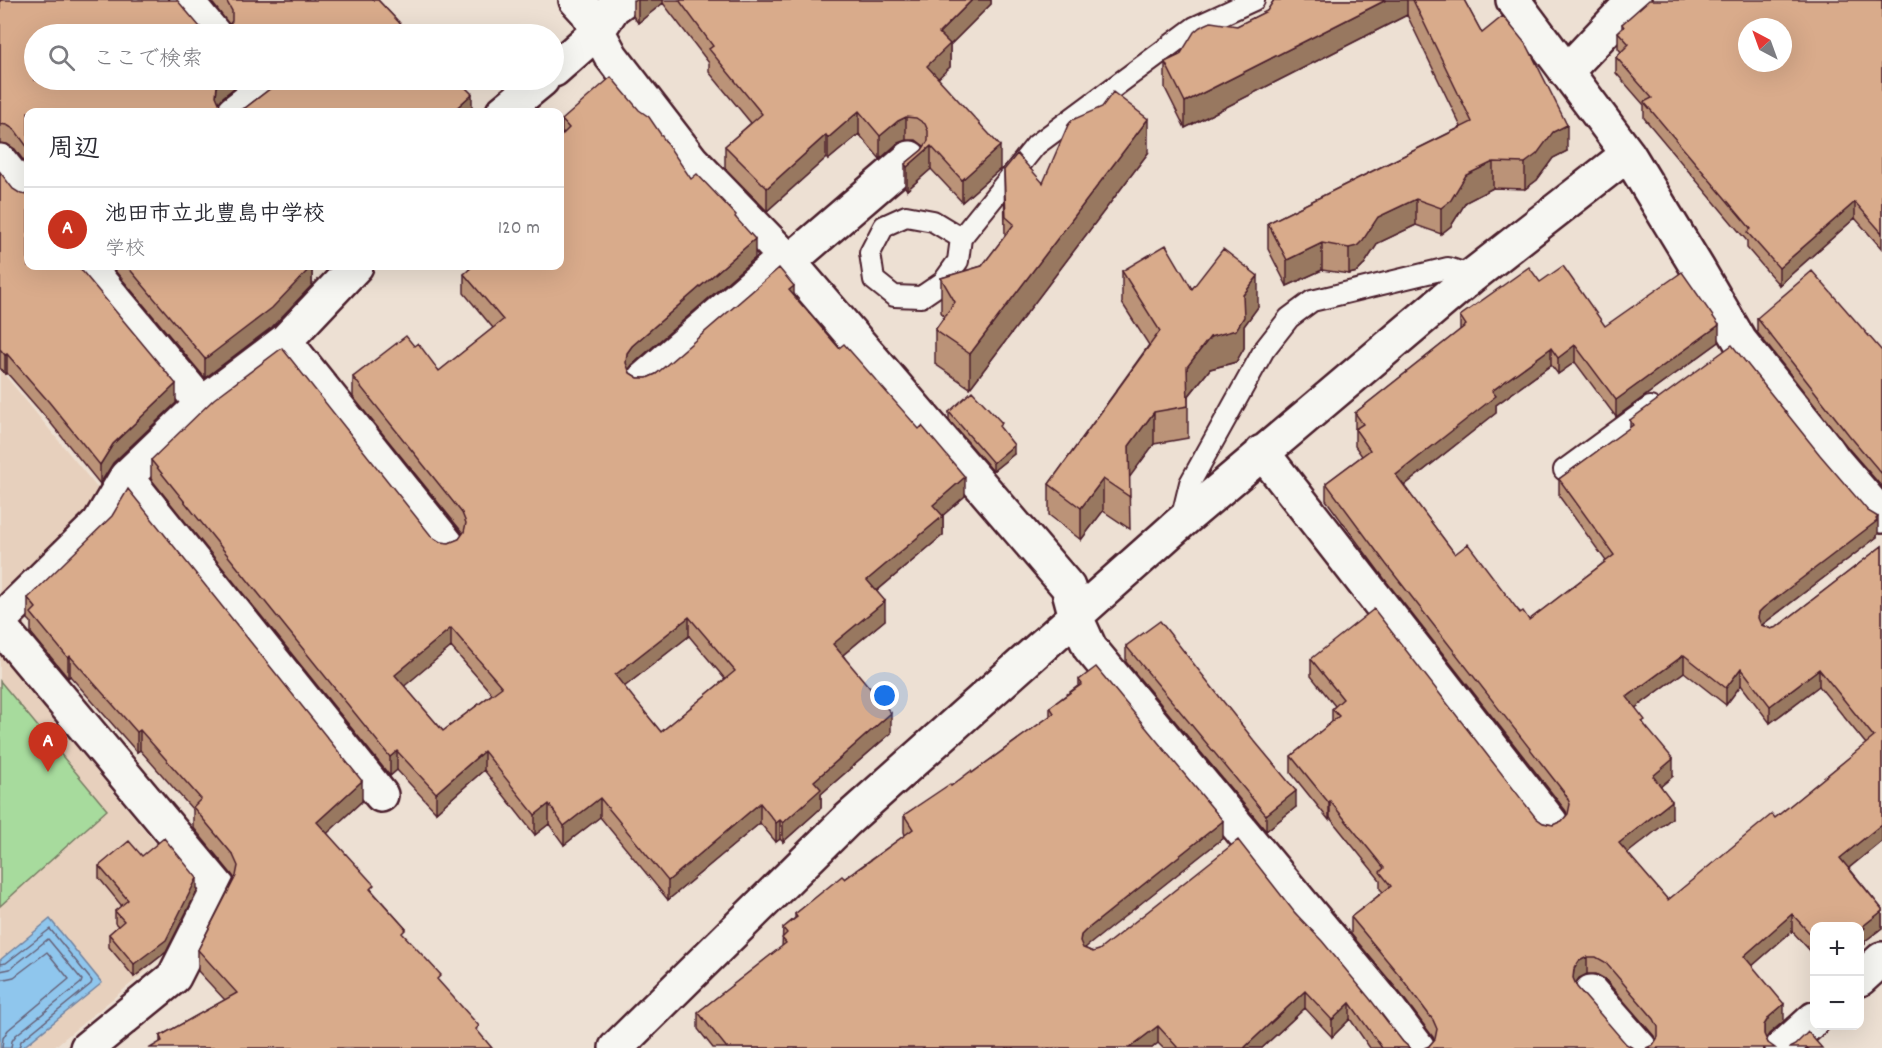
<!DOCTYPE html>
<html lang="ja">
<head>
<meta charset="utf-8">
<style>
  :root { --surface:#fff; --page:#f2f2f3; --text:#2b2b33; --muted:#7c7c81; --line:#e1e1e2; --accent:#c8321e }
  body { margin:0; font-family:Dekko,"Klee One",sans-serif; background:var(--page); color:var(--text) }
  .controls { position:absolute; right:18px; bottom:18px; display:grid; overflow:hidden; border-radius:12px; box-shadow:0 6px 24px #0002 }
  .controls button { width:54px; height:54px; display:grid; place-items:center; padding:0; border:0; border-bottom:2px solid var(--line); background:var(--surface); color:var(--text); font:30px sans-serif }
  .compass { position:absolute; left:1738px; top:18px; width:54px; height:54px; border-radius:50%; background:var(--surface); box-shadow:0 6px 24px #0002; rotate:319deg }
  .you { position:absolute; left:885px; top:696px; width:21px; height:21px; margin:-15px; border:4px solid #fff; border-radius:50%; background:#1a73e8; box-shadow:0 0 0 9px #1a73e833 }
  .badge { display:grid; place-items:center; width:39px; height:39px; border-radius:50%; background:var(--accent); color:#fff; font-size:20px; font-weight:700 }
  .pin { position:absolute; translate:-50% -50px; filter:drop-shadow(0 2px 3px #0008) }
  .pin::after { content:''; position:absolute; top:32px; width:21px; height:18px; background:inherit; clip-path:polygon(0 0,100% 0,50% 100%) }
  .list { margin:0; padding:0; list-style:none }
  h2 { display:flex; justify-content:space-between; align-items:center; height:78px; margin:0; padding:0 24px; font-size:26px }
  h2 small { font-size:20px; font-weight:400; color:var(--muted) }
  .list li { display:grid; grid-template-columns:39px 1fr auto; gap:18px; align-items:center; box-sizing:border-box; height:84px; padding:0 24px; border-top:2px solid var(--line) }
  .list b { display:block; font-size:22px; white-space:nowrap }
  .list p { margin:0; font-size:20px; white-space:nowrap; color:var(--muted) }
  .list em { font-size:20px; font-style:normal; color:var(--muted) }
  .icon { flex:none; width:33px; height:33px; fill:none; stroke:currentColor; stroke-width:2; stroke-linecap:round; stroke-linejoin:round }
  .map { position:relative; flex:none; width:1882px; height:1048px; overflow:hidden }
  .search { position:absolute; background:var(--surface); box-shadow:0 6px 24px #0002; left:24px; top:24px; width:540px; height:66px; display:flex; align-items:center; gap:15px; box-sizing:border-box; padding:0 21px; border-radius:33px; color:var(--muted); font-size:22px }
  .panel { position:absolute; background:var(--surface); box-shadow:0 6px 24px #0002; left:24px; top:108px; width:540px; height:162px; border-radius:12px }
  .map>svg:first-child { display:block }
  .built { fill:#e7d0bd }
  .green { fill:#a7db9d; stroke:#787d64; stroke-width:1.5 }
  .water { fill:#8fc6ed; stroke:#73839f; stroke-width:1.5 }
  .lines { fill:none; stroke-linecap:round; stroke-linejoin:round }
  .shore { stroke:#666279; stroke-width:1.5 }
  .service-casing { stroke:#4a1f2b; stroke-width:24 }
  .minor-casing { stroke:#4a1f2b; stroke-width:38 }
  .service { stroke:#f6f6f2; stroke-width:20 }
  .minor { stroke:#f6f6f2; stroke-width:33 }
  .wall { fill:#bb9378; stroke:#4a1f2b; stroke-width:1.5; fill-rule:evenodd }
  .shaded-wall { fill:#987861; stroke:#4a1f2b; stroke-width:1.5 }
  .building { fill:#d9ab8b; stroke:#4a1f2b; stroke-width:1.5; fill-rule:evenodd }
</style>
</head>
<body>
<div class="map">
<svg width="1882" height="1048" viewBox="0 0 1882 1048">
  <rect width="100%" height="100%" fill="#ede0d3"/>
  <filter id="ink" filterUnits="userSpaceOnUse"><feTurbulence type="fractalNoise" baseFrequency=".0167" numOctaves="2"/><feDisplacementMap in="SourceGraphic" scale="12" xChannelSelector="R" yChannelSelector="G"/><feConvolveMatrix kernelMatrix="1 2 1 2 8 2 1 2 1" color-interpolation-filters="sRGB"/></filter>
  <g filter="url(#ink)">
    <path class="built" d="M0,369L99,490L92,510L0,601Z
      M0,654L193,889L146,971L53,1048H0Z"/>
    <path class="green" d="M0,681L107,810L0,906Z"/>
    <path class="water" d="M50,919L102,983L22,1048H0V960Z"/>
    <g class="lines">
      <path class="shore" d="M0,964L6,963L50,929L92,981L91,984L21,1041L19,1048
        M0,971L10,969L48,939L82,980L81,983L16,1035L12,1041L11,1048
        M0,980L14,977L47,952L69,979L8,1030L3,1038L2,1048"/>
      <g class="service-casing">
        <path id="service" d="M961,238L933,221L906,216L884,226L870,253L874,280L894,296L921,297L943,282L958,261L961,238L1036,145L1195,27L1254,0
          M1564,470L1650,407
          M1181,520L1190,483L1264,350L1289,318L1312,301L1448,268L1472,276"/>
      </g>
      <g class="minor-casing">
        <path id="minor" d="M186,0L214,34
          M576,0L587,12L611,56L692,161L785,257L1068,587L1076,617L1090,648L1385,1004L1418,1048
          M1513,0L1628,154L1698,269L1740,341L1825,447L1834,460L1882,516
          M554,70L597,32L613,8L624,0
          M1566,72L1634,0
          M234,112L260,92L250,80
          M503,112L542,80
          M0,161L28,196
          M789,262L910,158
          M87,266L202,404
          M285,341L447,544
          M644,379L785,257
          M1262,452L1551,823
          M126,477L381,795
          M0,620L99,523L126,477L202,404L285,341L356,266
          M0,626L219,888L174,977L87,1048
          M1860,979L1882,959
          M1591,992L1640,1048
          M616,1048L846,821L1180,523L1472,276L1628,154
          M1782,1048L1814,1019"/>
      </g>
      <use href="#service" class="service"/>
      <use href="#minor" class="minor"/>
    </g>
    <path class="wall" d="M0,0L200,27L207,32L216,33L225,30L229,24L210,0H378L410,34H34L234,80V88L223,97L219,103L220,105L227,110L237,111L245,108L271,88L275,82L274,80H458L472,112H28V167L15,149L7,144L0,143Z
      M633,0H991V4L950,45V67L938,78L1000,169L962,202L931,169L907,190L905,187V164L922,150L924,146L916,140H906L898,143L880,159L859,134L828,160L826,158L767,211L725,168V146L751,123L709,72V63L663,3L638,23L633,16Z
      M1274,0H1464L1482,33L1567,151L1553,158L1537,180L1525,189L1493,188L1466,202L1451,226L1441,234L1416,225L1378,243L1363,266L1357,272L1349,274L1322,270L1287,286L1268,249V223L1461,127L1407,15L1185,128L1165,88V62L1267,11Z
      M1882,0V249L1855,218L1779,285L1747,248V241L1644,118V105L1616,73V57L1621,52L1618,48V32L1622,28V24Z
      M562,120L691,179L736,218L755,258L632,365L629,369L630,373L638,378H647L656,374L794,296L965,496L943,515V535L877,591L885,620L843,655L891,733L821,794V808L783,842L780,839L776,842L760,823L668,900L600,817L564,845L549,824L535,835L484,770L436,812L397,770L390,776L151,479V460L432,537L440,542L449,543L459,539L463,534L462,532L353,397V377L414,346L439,371L493,328L464,293V274L470,269L467,266H560ZM689,636L725,679L661,732L624,687ZM451,647L492,694L443,731L404,686Z
      M1148,153L970,388L935,364V330L944,317L941,312V278L982,266L1005,236L1004,170L1043,183Z
      M0,172L28,266L176,403L113,463L100,484L49,421L7,373L5,374L0,368Z
      M111,266H317L312,269V285L272,327L205,378Z
      M1122,271L1258,307L1244,326V348L1236,362L1210,369L1188,397V438L1154,444L1129,477L1130,529L1103,511L1081,540L1049,515V484L1149,345L1122,303Z
      M1540,282L1605,326L1719,342L1616,417L1575,362L1558,374L1551,365L1496,405V413L1404,486L1455,554L1529,620L1606,561L1559,496V479L1630,428V420L1878,534L1877,535V537L1762,625L1771,629L1777,627L1882,546V841L1849,868L1882,909V928L1865,941V944L1815,927V956L1792,931L1752,966L1784,1021L1769,1034L1766,1039L1768,1043L1653,1045L1656,1039L1654,1036L1605,979L1596,974H1587L1429,1046L1434,1040L1433,1037L1400,993L1351,934V917L1383,892L1380,889V880L1330,818L1329,820L1291,773V756L1332,722V709L1335,706L1311,676V659L1543,823L1553,825L1562,821L1567,815L1566,811L1386,581L1326,500V483L1362,456L1355,446V413L1460,330V316ZM1684,672L1726,705L1741,685L1770,723L1819,686L1866,744L1775,818L1668,900L1627,853L1672,818L1661,786L1673,776L1635,708Z
      M1757,318L1882,351V487L1849,449L1757,332Z
      M949,412L1002,430L1014,454L993,471L949,420Z
      M28,598L362,801L327,833L374,893L406,929L160,1042V1036L225,1000L198,971V950L234,878L233,876L193,827V810L140,750L137,752L70,676L68,678L31,633V622L28,619Z
      M1126,646L1296,807L1266,831L1126,662Z
      M1079,680L1223,838L1084,948L1093,952L1295,913L1403,1042L1410,1048H1370L1350,1019L1332,1037L1305,1008L1262,1048H1163L1158,1043L1152,1048H713L698,1029V1012L782,947L783,928L795,918V914L905,835L904,832V815L972,773L1050,716V707L1079,685Z
      M142,856L197,891L166,952L134,977L109,947V934L118,926L115,923V911L122,906L99,878V866Z"/>
    <path class="shaded-wall" d="M638,0H663V3L638,23Z
      M972,0H991V4L950,45V67L927,89V66L939,33Z
      M1386,0H1407V15L1185,128V102Z
      M222,80H234V88L223,97L217,105L216,96L217,86Z
      M472,94V112H452Z
      M859,111V134L828,160V138Z
      M906,117V140L898,143L880,159V136L898,121Z
      M1148,119V153L970,388V354Z
      M1567,125V151L1553,158L1537,180L1525,189V163L1553,132Z
      M826,135V158L767,211V188Z
      M931,146V169L907,190V167Z
      M1000,146V169L962,202V180Z
      M1493,162V188L1466,202L1451,226L1441,234V208L1466,175Z
      M1416,199V225L1378,243L1363,266L1357,272L1349,274V248L1378,217Z
      M1855,202V218L1779,285V268Z
      M755,239V258L632,365L627,372L626,363L627,353L632,346Z
      M1322,243V270L1287,286V260Z
      M303,266H317L312,269V285L272,327L205,378V359Z
      M1258,276V307L1244,326V348L1236,362L1210,369L1187,398V367Z
      M794,286V305L789,290Z
      M1719,325V342L1616,417V400Z
      M1575,345V362L1558,374V358Z
      M1551,348V365L1496,405V413L1396,492V475L1492,391Z
      M7,354V373L5,374V355Z
      M176,384V403L113,463L100,484V465L113,444Z
      M1154,412V444L1129,478V446Z
      M1014,445V454L993,471V463Z
      M965,477V496L933,524V505Z
      M1103,479V511L1081,540V508Z
      M943,516V535L867,599V580Z
      M1878,517V534L1877,535V537L1763,624L1759,629L1758,618L1759,612L1763,608Z
      M885,601V620L833,663V644Z
      M689,617V636L615,694V675Z
      M451,628V647L395,694V675Z
      M1684,655V672L1627,714V697Z
      M70,656V676L68,678V658Z
      M1741,668V685L1726,705V688Z
      M1819,669V686L1770,723V706Z
      M891,713V733L821,794V808L783,842V823L814,781Z
      M140,730V750L137,752V732Z
      M397,751V770L390,776V757Z
      M484,751V770L436,812V793Z
      M1673,759V776L1653,793V776Z
      M362,781V801L317,843V822Z
      M1296,791V807L1266,831V815Z
      M600,798V817L564,845V826Z
      M1330,801V818L1329,820V803Z
      M1672,801V818L1619,860V843Z
      M760,803V823L668,900V881Z
      M549,804V824L535,835V815Z
      M780,820V839L776,842V823Z
      M1223,821V838L1085,948L1081,952L1080,941L1081,935L1085,931Z
      M1882,824V841L1840,875V858Z
      M197,878V891L166,952L134,977V964Z
      M1882,911V928L1865,941V944L1860,949V932L1863,926Z
      M1792,914V931L1744,973V956Z
      M1587,957V974L1579,978L1574,985L1573,978L1574,969L1579,961Z
      M1305,991V1008L1262,1048H1244Z
      M1350,1003V1019L1332,1037V1020Z
      M1784,1004V1021L1769,1034L1764,1042V1025L1769,1017Z
      M1158,1026V1043L1152,1048H1129Z"/>
    <path class="building" d="M0,0H177L200,27L207,32L216,33L225,30L232,21V11L226,0H378L410,34H34V80H222L217,86L216,96L220,105L227,110L237,111L245,108L271,88L277,80H458L472,94L452,112H28V148L15,130L7,125L0,124Z
      M679,0H972L939,33L950,44L927,66L1000,146L962,180L931,146L907,167L905,164L922,150L928,141V131L925,124L916,118L906,117L898,121L880,136L859,111L828,138L826,135L767,188L725,146L762,114L709,49L713,46Z
      M1274,0H1386L1185,102L1165,62L1180,55L1194,32L1200,27L1211,22L1237,26L1267,11Z
      M1413,0H1464L1482,33L1503,16L1528,47L1567,125L1553,132L1537,154L1525,163L1493,162L1466,175L1451,200L1441,208L1416,199L1378,217L1363,240L1357,246L1349,248L1322,243L1287,260L1268,223L1472,122Z
      M1649,0H1882V233L1855,202L1779,268L1747,232L1751,229L1644,102L1652,98L1616,57L1629,44L1618,32L1624,27L1622,24ZM1747,27H1783V63H1747Z
      M611,77L639,110L649,117L691,179L697,174L736,215L735,217L755,239L632,346L627,353L626,363L630,373L638,378H647L656,374L779,268L794,286L789,290L839,348L844,344L919,429L922,426L965,477L933,505L943,516L867,580L885,601L833,644L891,713L814,781L821,789L783,823L780,820L776,823L760,803L668,881L600,798L564,826L549,804L535,815L484,751L436,793L397,751L390,757L151,460L214,399L282,348L432,537L440,542L449,543L459,539L464,532L466,523L462,513L353,377L406,336L414,346L418,343L439,371L503,320L464,274L473,266H560V137L569,128L562,120ZM689,617L735,671L661,732L615,675ZM451,628L502,687L443,731L395,675Z
      M1113,92L1148,119L970,354L935,330L955,302L941,278L982,266L1014,224L1006,217L1004,170L1017,154L1043,183L1068,125L1072,120L1102,107Z
      M0,172L13,189L21,194L28,195V266H78L176,384L113,444L100,465L49,402L7,354L5,355L0,349Z
      M1166,245L1192,289L1223,249L1258,276L1243,295L1244,317L1236,330L1210,337L1187,367L1188,406L1154,412L1129,446L1130,497L1103,479L1081,508L1049,484L1160,331L1122,271Z
      M127,266H312L272,308L205,359Z
      M1563,266L1605,326L1682,272L1719,325L1616,400L1575,345L1558,358L1551,348L1492,391L1496,396L1396,475L1455,554L1468,544L1520,613L1523,611L1529,620L1614,555L1559,479L1633,425L1630,420L1732,345L1820,455L1868,511L1878,517L1876,519L1877,521L1763,608L1759,612L1758,618L1761,625L1771,629L1777,627L1882,546V824L1840,858L1882,909V911L1863,926L1865,928L1860,932V927H1815V939L1792,914L1744,956L1784,1004L1769,1017L1764,1025V1034L1768,1043L1775,1048H1646L1653,1045L1658,1037V1027L1654,1019L1605,962L1596,957H1587L1579,961L1574,969L1573,978L1577,987L1626,1044L1633,1048H1424L1429,1046L1435,1039L1437,1029L1433,1020L1400,976L1351,917L1391,886L1380,872L1384,868L1330,801L1329,803L1291,756L1339,716L1332,709L1343,699L1311,659L1374,609L1536,818L1543,823L1553,825L1562,821L1568,814L1570,804L1566,795L1386,564L1326,483L1370,450L1355,429L1363,424L1355,413L1466,325L1460,316L1529,267L1540,282ZM1684,655L1726,688L1741,668L1770,706L1819,669L1874,737L1775,818L1772,814L1668,900L1619,843L1672,801L1653,776L1673,759L1642,722L1645,720L1627,697Z
      M1812,271L1882,351V474L1849,435L1757,318Z
      M972,391L1002,423L999,426L1014,445L993,463L949,412Z
      M128,489L362,781L317,822L374,885L370,889L406,929L402,933L441,975L437,979L479,1026L476,1029L492,1048H150L162,1041L160,1036L237,993L198,950L236,876L238,866L233,855L193,807L201,799L140,730L137,732L70,656L68,658L31,613L36,608L28,598L112,516Z
      M1160,621L1252,738L1296,791L1266,815L1126,646Z
      M1096,667L1223,821L1085,931L1081,935L1080,941L1083,948L1093,952L1099,950L1238,840L1295,913L1322,941L1370,999L1403,1042L1410,1048H1382L1350,1003L1332,1020L1305,991L1244,1048H1178L1158,1026L1129,1048H727L698,1012L786,943L782,938L787,933L783,928L797,917L795,914L842,876L845,879L913,829L904,815L950,784L951,786L971,771L972,773L1054,713L1050,707L1082,684L1079,680Z
      M164,838L197,878L166,940L134,964L109,934L124,921L115,911L128,900L99,866L129,841L142,856Z
      M1808,1032L1822,1048H1789L1795,1045Z"/>
  </g>
</svg>
<div class="controls">
<button>+</button>
<button>−</button>
</div>
<svg class="compass" viewBox="-18 -18 36 36"><path d="M0-13l5 13h-10z" fill="#e53935"/><path d="M0 13l5-13h-10z" fill="#7c7c81"/></svg>
<div class="you"></div>
<div class="pin badge" style="left:48px;top:772px">A</div>
<div class="search"><svg class="icon" aria-label="search" viewBox="0 0 24 24"><circle cx="10" cy="10" r="6"/><path d="M15 15l6 6"/></svg>ここで検索</div>
<section class="panel">
<h2>周辺<small></small></h2>
<ul class="list">
<li><span class="badge">A</span><div><b>池田市立北豊島中学校</b><p>学校</p></div><em>120 m</em></li>
</ul>
</section>
</div>
</body>
</html>
